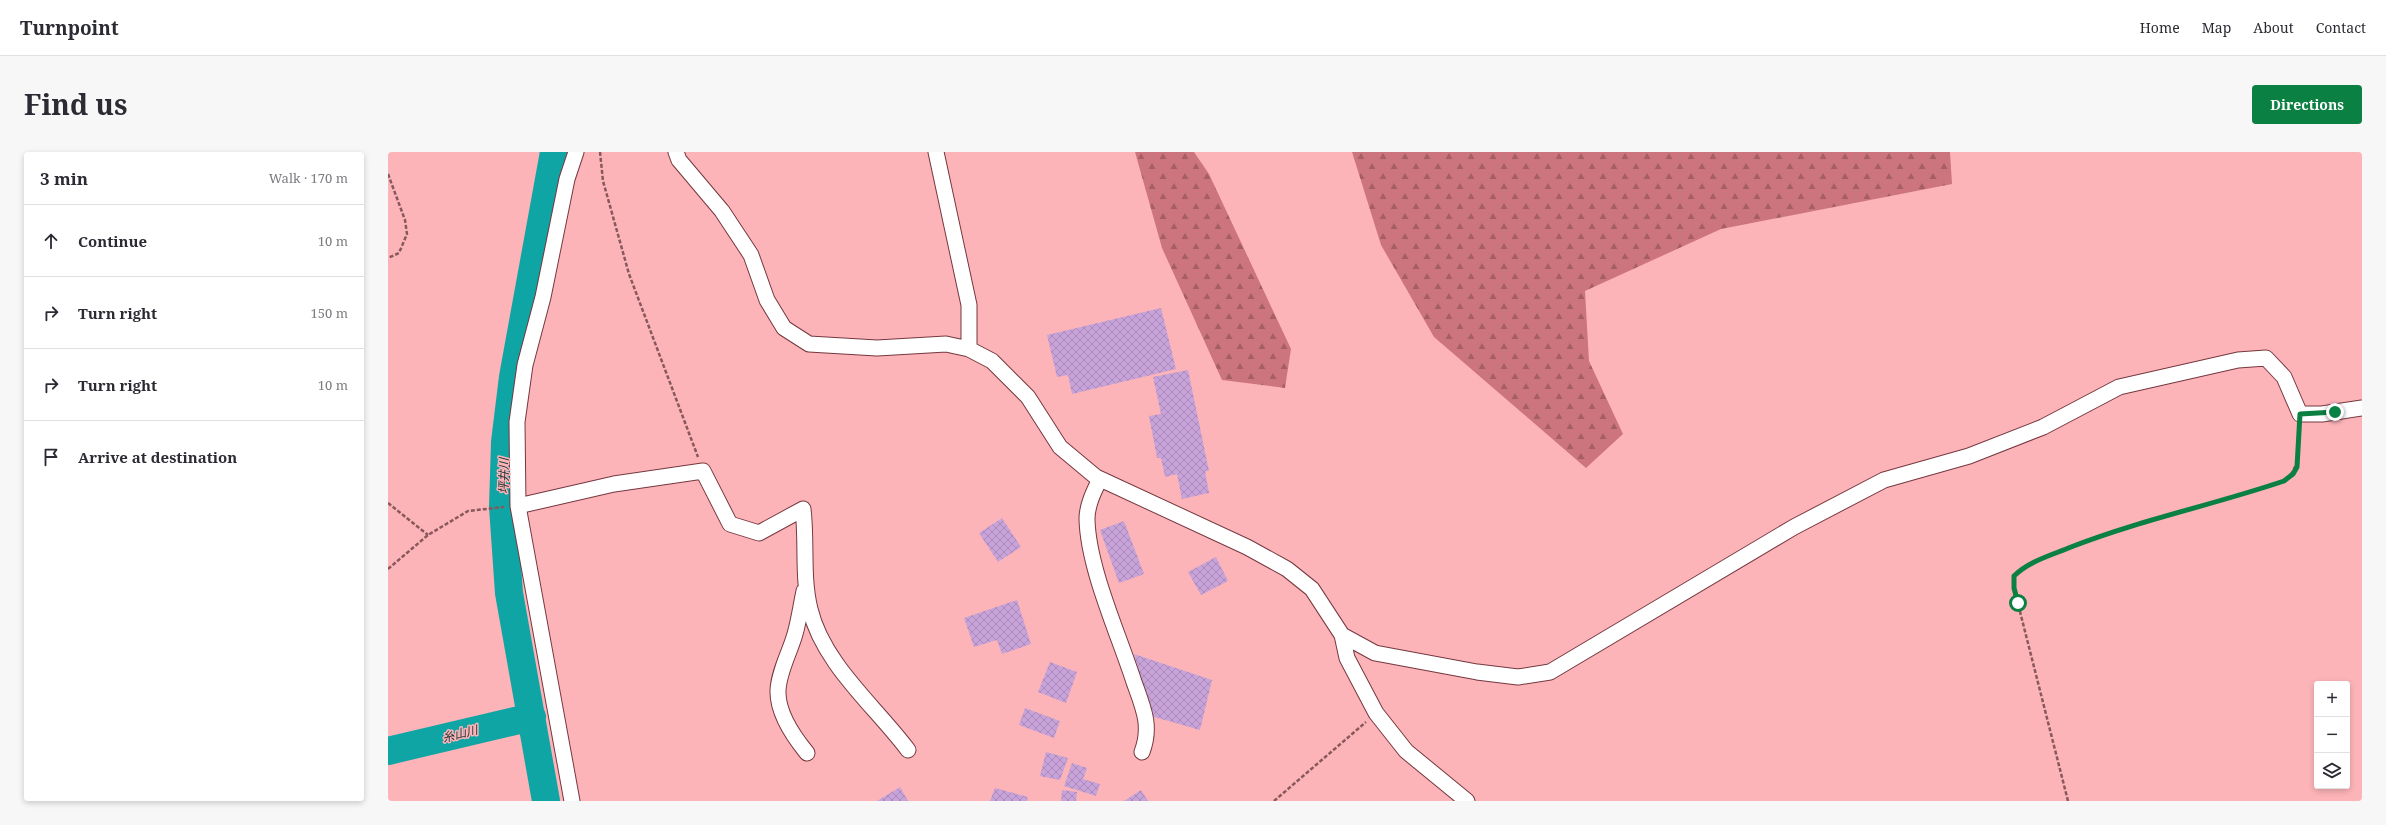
<!DOCTYPE html>
<html lang="en">
<head>
<meta charset="utf-8">
<style>
  :root { --surface:#fff; --page:#f7f7f7; --text:#2b2b33; --muted:#7c7c81; --line:#e1e1e2; --accent:#0b8043 }
  body { margin:0; font-family:"Noto Serif","Noto Sans JP",serif; background:var(--page); color:var(--text) }
  .controls { position:absolute; right:12px; bottom:12px; display:grid; overflow:hidden; border-radius:4px; box-shadow:0 2px 6px #0003 }
  .controls button { width:36px; height:36px; display:grid; place-items:center; padding:0; border:0; border-bottom:1px solid var(--line); background:var(--surface); color:var(--text); font:20px sans-serif }
  .stop { position:absolute; width:12px; height:12px; margin:-9px; border:3px solid #0b8043; border-radius:50%; background:#fff }
  .stop.end { background:#0b8043; border-color:#fff; box-shadow:0 1px 4px #0008 }
  .list { margin:0; padding:0; list-style:none }
  h2 { display:flex; justify-content:space-between; align-items:center; height:52px; margin:0; padding:0 16px; font-size:17px }
  h2 small { font-size:13px; font-weight:400; color:var(--muted) }
  .list li { display:grid; grid-template-columns:26px 1fr auto; gap:12px; align-items:center; box-sizing:border-box; height:72px; padding:0 16px; border-top:1px solid var(--line) }
  .list b { display:block; font-size:15px; white-space:nowrap }
  .list em { font-size:13px; font-style:normal; color:var(--muted) }
  .icon { flex:none; width:22px; height:22px; fill:none; stroke:currentColor; stroke-width:2; stroke-linecap:round; stroke-linejoin:round }
  .map { position:relative; flex:none; width:1974px; height:649px; overflow:hidden; border-radius:4px }
  header { display:flex; align-items:center; gap:24px; box-sizing:border-box; height:56px; padding:0 20px; background:var(--surface); border-bottom:1px solid var(--line) }
  header strong { font-size:19px }
  nav { display:flex; gap:22px; margin-inline-start:auto; font-size:14px }
  .intro { display:flex; align-items:center; justify-content:space-between; box-sizing:border-box; height:96px; padding:0 24px }
  h1 { margin:0; font-size:28px }
  .button { padding:10px 18px; border-radius:4px; background:var(--accent); color:#fff; font-size:14px; font-weight:700 }
  main { display:flex; gap:24px; padding:0 24px }
  aside { flex:1; background:var(--surface); border-radius:4px; box-shadow:0 2px 6px #0003 }
  .map>svg:first-child { display:block }
  .forest { fill:url(#forest-firs) }
  .lines { fill:none; stroke-linecap:round; stroke-linejoin:round }
  .river { stroke:#0fa5a4; stroke-width:28 }
  .building { fill:url(#building-cross-hatch) }
  .minor-casing { stroke:#75383f; stroke-width:17 }
  .path { stroke:#87585c; stroke-width:2.5; stroke-dasharray:4 2; stroke-linecap:butt }
  .minor { stroke:#fff; stroke-width:15 }
  .route { stroke:#0b8043; stroke-width:5 }
  .labels { text-anchor:middle; stroke-width:3; stroke-linejoin:round; paint-order:stroke }
  .water-label { font-size:12px; font-style:italic; fill:#203635; stroke:#fdb4b9 }
</style>
</head>
<body>
<header>
<strong>Turnpoint</strong>
<nav><a>Home</a><a>Map</a><a>About</a><a>Contact</a></nav>
</header>
<div class="intro"><h1>Find us</h1><a class="button">Directions</a></div>
<main>
<aside>
<h2>3 min<small>Walk · 170 m</small></h2>
<ul class="list">
<li><svg class="icon" aria-label="ahead" viewBox="0 0 24 24"><path d="M12 20V5M6 11l6-6 6 6"/></svg><div><b>Continue</b></div><em>10 m</em></li>
<li><svg class="icon" aria-label="right" viewBox="0 0 24 24"><path d="M7 20v-9h11M14 6l5 5-5 5"/></svg><div><b>Turn right</b></div><em>150 m</em></li>
<li><svg class="icon" aria-label="right" viewBox="0 0 24 24"><path d="M7 20v-9h11M14 6l5 5-5 5"/></svg><div><b>Turn right</b></div><em>10 m</em></li>
<li><svg class="icon" aria-label="arrive" viewBox="0 0 24 24"><path d="M6 21V4h12l-3 4 3 4H6"/></svg><div><b>Arrive at destination</b></div></li>
</ul>
</aside>
<div class="map">
<svg width="1974" height="649" viewBox="0 0 1974 649">
  <defs>
    <pattern id="forest-firs" width="22" height="20" patternUnits="userSpaceOnUse"><rect width="22" height="20" fill="#cd757e"/><path d="M5 1l3.5 6h-7zM16 11l3.5 6h-7z" fill="#a65e66"/></pattern>
    <pattern id="building-cross-hatch" width="8" height="8" patternUnits="userSpaceOnUse"><rect width="8" height="8" fill="#c7a3d9"/><path d="M0 0l8 8M0 8l8-8" fill="none" stroke="#ab8bb9"/></pattern>
  </defs>
  <rect width="100%" height="100%" fill="#fdb4b9"/>
  <path class="forest" d="M747,0H806L821,22L903,197L897,236L834,228L774,96Z
    M964,0H1562L1564,32L1333,77L1197,139L1201,209L1235,282L1198,316L1046,185L993,93Z"/>
  <g class="lines">
    <path class="river" d="M0,599L144,565
      M158,649L121,441L115,355L117,290L125,225L166,0"/>
  </g>
  <path class="building" d="M773,156L788,217L684,242L680,223L669,225L659,183Z
    M800,218L821,319H817L821,341L794,347L789,322L777,325L773,306H769L761,264L773,262L765,225Z
    M614,366L633,395L610,410L591,381Z
    M736,369L756,422L731,431L712,378Z
    M828,405L840,429L813,443L800,420Z
    M629,448L643,492L614,502L609,488L586,495L576,466Z
    M746,502L824,528L812,578L763,564Z
    M662,510L689,520L678,551L650,540Z
    M637,556L672,569L666,586L631,573Z
    M658,600L680,606L672,628L652,624Z
    M684,611L699,616L695,627L712,632L708,644L676,634Z
    M512,635L520,649H489Z
    M607,636L640,645L639,649H602Z
    M674,638L689,640L688,649H673Z
    M753,638L760,649H736Z"/>
  <g class="lines">
    <g class="minor-casing">
      <path id="minor" d="M288,0L291,8L334,59L363,103L379,148L396,176L421,192L489,196L558,192L581,197L604,209L640,245L672,295L708,325L859,395L899,417L924,437L954,483L959,506L988,561L1018,599L1079,649
        M548,0L581,153V197
        M712,327C706,339 699,353 699,367C700,416 731,483 746,530C755,555 764,574 754,600
        M130,354L226,332L315,319L342,372L371,381L415,357C419,390 414,425 422,457C435,512 488,555 520,598
        M416,439C413,453 411,468 407,482C402,500 391,519 390,538C389,561 405,584 419,601
        M954,483L987,501L1089,520L1130,525L1162,520L1406,375L1496,328L1581,304L1655,275L1731,235L1850,208L1878,206L1896,225L1912,262H1934L1974,256
        M184,649L130,354L129,270L137,213L155,145L179,27L188,0"/>
    </g>
    <path class="path" d="M212,0L215,29L241,122L310,305
      M0,22L17,68L19,82L11,101L0,106
      M0,351L40,383
      M0,417L40,383L80,359L116,355
      M886,649L978,570
      M1680,649L1626,436V424C1641,409 1664,403 1683,395C1752,368 1825,353 1896,329C1913,316 1910,297 1911,277"/>
    <use href="#minor" class="minor"/>
  </g>
  <g class="lines">
    <path class="route" d="M1630,451L1626,436V424C1641,409 1664,403 1683,395C1752,368 1825,353 1896,329L1905,322L1909,315L1912,262L1947,260"/>
  </g>
  <g class="labels">
    <g class="water-label">
      <text transform="translate(116 324) rotate(-89)" y="4">坪井川</text>
      <text transform="translate(72 582) rotate(-14)" y="4">糸山川</text>
    </g>
  </g>
</svg>
<div class="controls">
<button>+</button>
<button>−</button>
<button><svg class="icon" aria-label="layers" viewBox="0 0 24 24"><path d="M12 4l9 5-9 5-9-5zM3 14l9 5 9-5"/></svg></button>
</div>
<div class="stop" style="left:1630px;top:451px"></div>
<div class="stop end" style="left:1947px;top:260px"></div>
</div>
</main>
</body>
</html>
